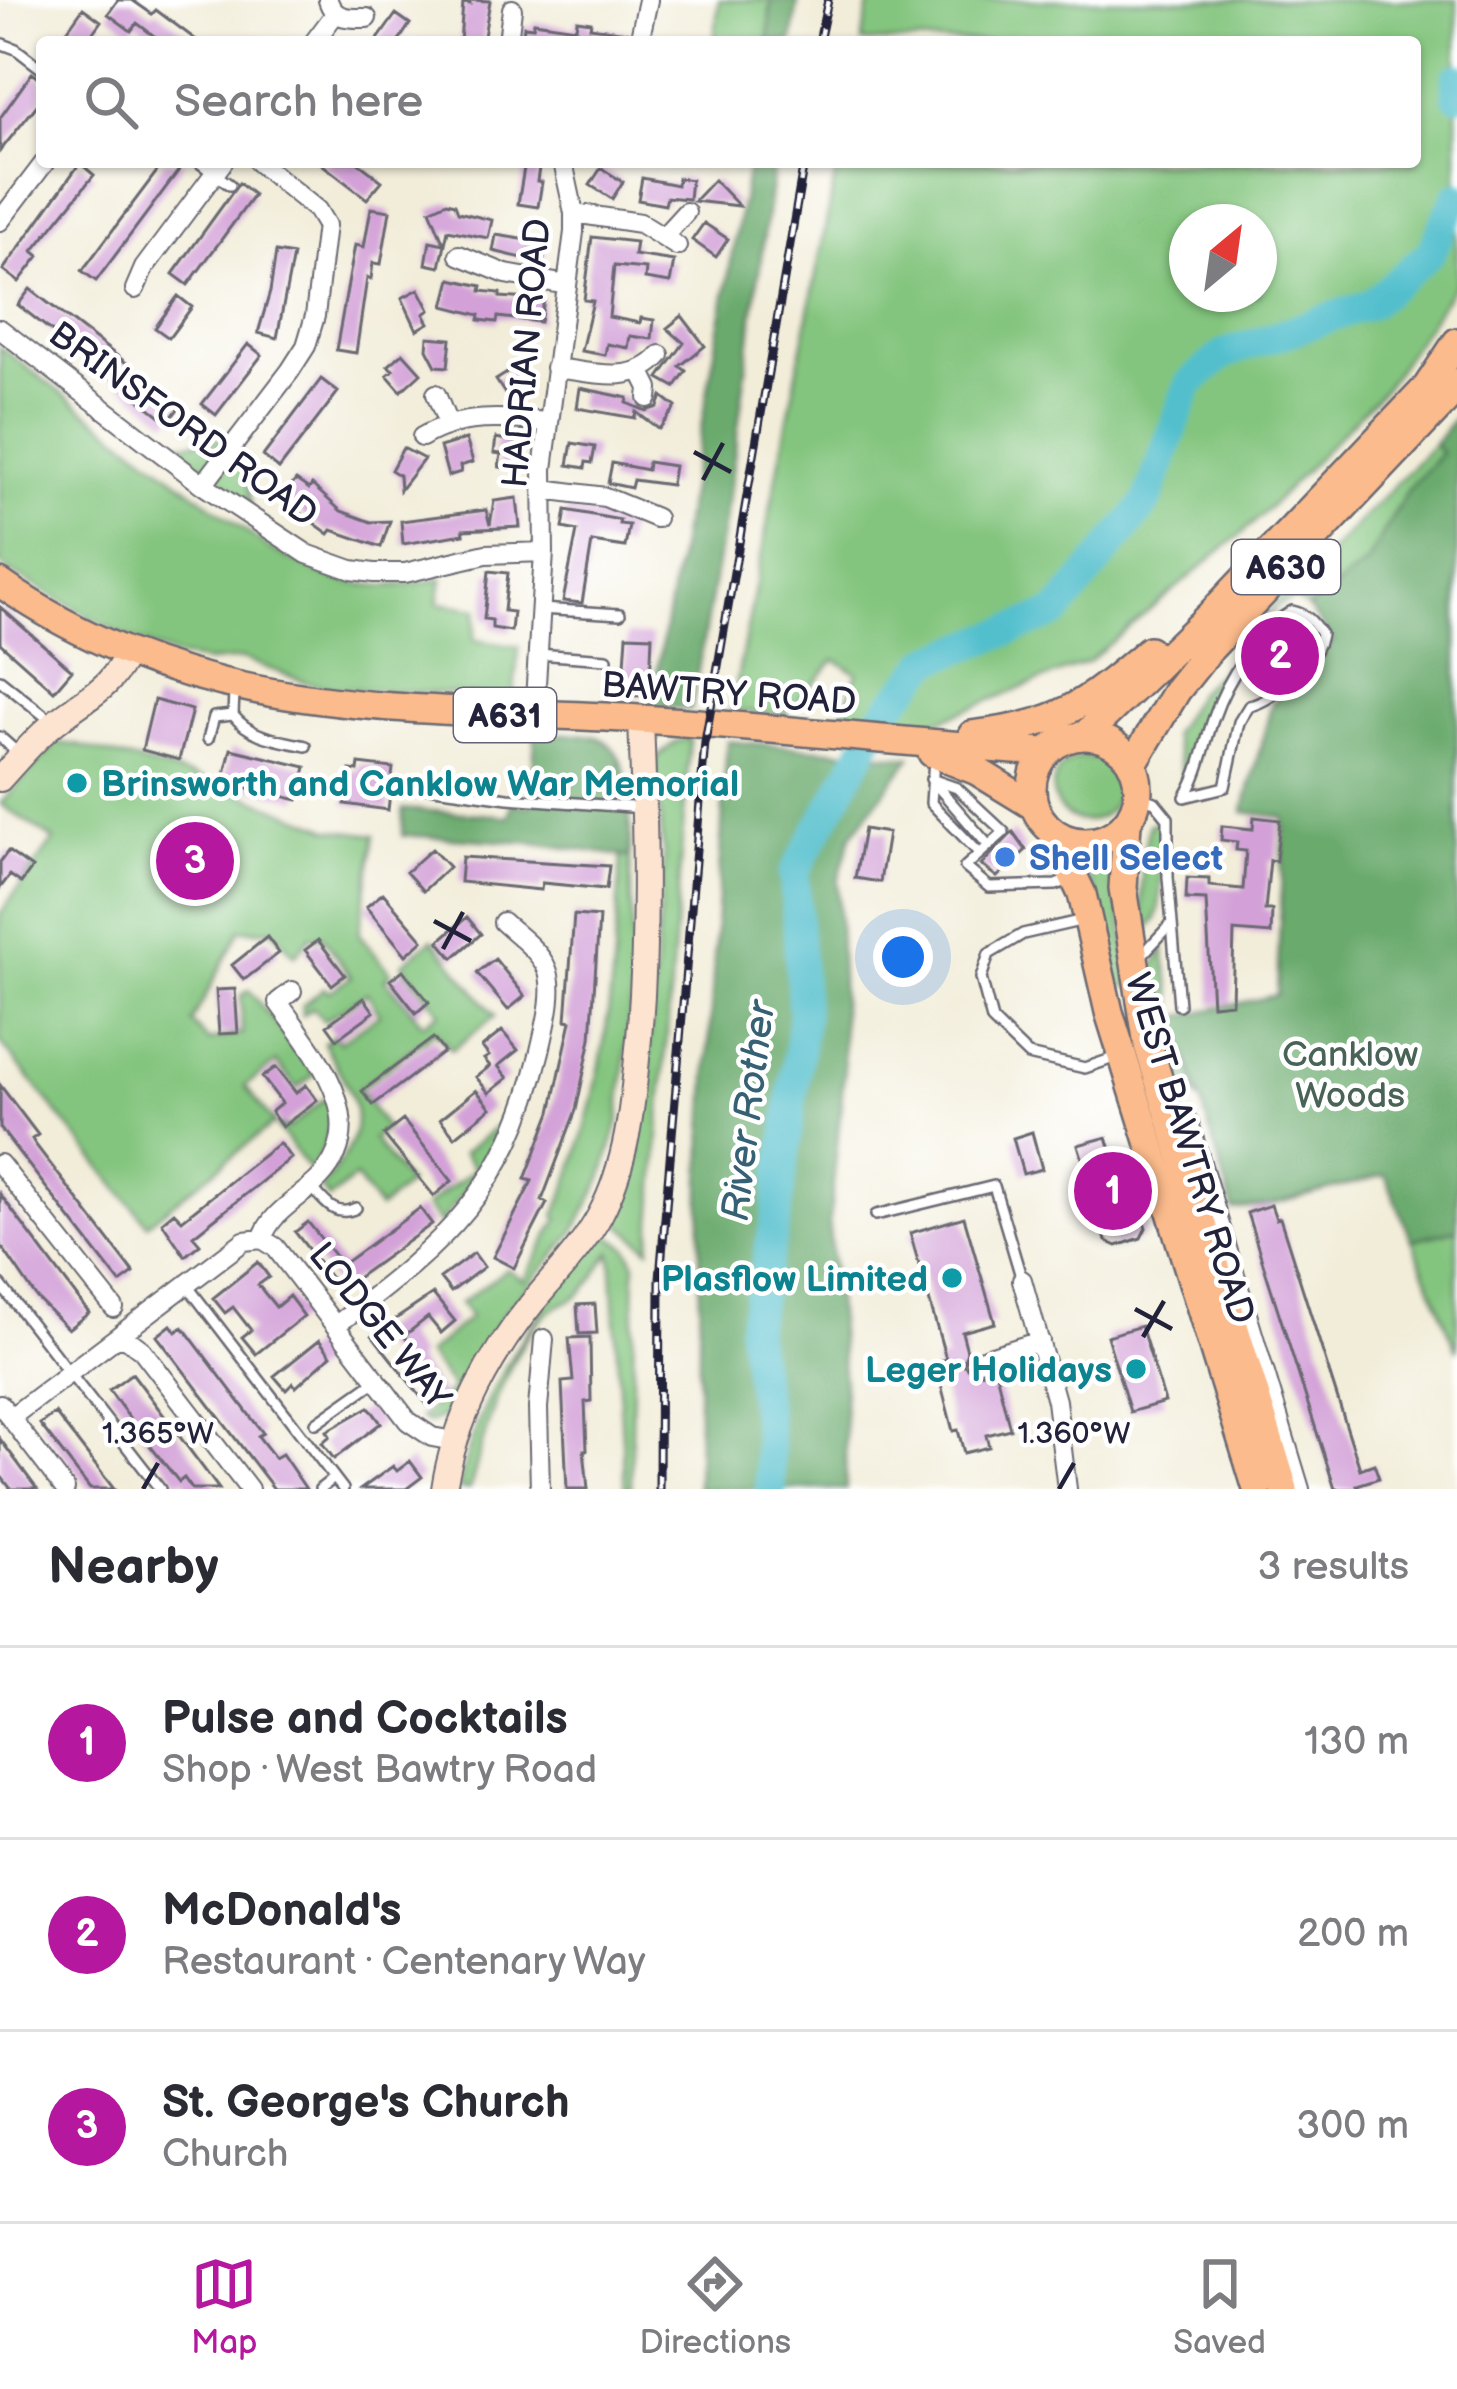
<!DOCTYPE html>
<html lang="en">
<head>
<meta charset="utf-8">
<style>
  :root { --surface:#fff; --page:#f7f7f7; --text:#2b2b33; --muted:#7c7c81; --line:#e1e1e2; --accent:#b5179e }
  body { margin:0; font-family:"Balsamiq Sans",sans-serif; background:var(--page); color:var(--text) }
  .compass { position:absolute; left:1169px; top:204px; width:108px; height:108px; border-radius:50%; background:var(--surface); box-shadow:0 3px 9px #0004; rotate:29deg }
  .you { position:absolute; left:903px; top:957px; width:42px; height:42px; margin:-30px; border:9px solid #fff; border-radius:50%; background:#1a73e8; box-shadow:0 0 0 18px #1a73e833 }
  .badge { display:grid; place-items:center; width:78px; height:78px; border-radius:50%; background:var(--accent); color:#fff; font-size:39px; font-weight:700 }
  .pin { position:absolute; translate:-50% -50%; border:6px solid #fff; box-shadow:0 3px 12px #0006 }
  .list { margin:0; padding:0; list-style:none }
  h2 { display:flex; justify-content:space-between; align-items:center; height:156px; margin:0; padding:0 48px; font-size:51px }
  h2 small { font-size:39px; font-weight:400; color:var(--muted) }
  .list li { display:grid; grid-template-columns:78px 1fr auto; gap:36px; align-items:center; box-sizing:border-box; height:192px; padding:0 48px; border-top:3px solid var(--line) }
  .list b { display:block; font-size:45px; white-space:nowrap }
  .list p { margin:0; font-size:39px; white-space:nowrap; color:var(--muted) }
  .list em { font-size:39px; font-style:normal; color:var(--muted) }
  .icon { flex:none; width:66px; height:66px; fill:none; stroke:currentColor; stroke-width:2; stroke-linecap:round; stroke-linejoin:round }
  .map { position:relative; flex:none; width:1457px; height:1489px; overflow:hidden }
  .search { position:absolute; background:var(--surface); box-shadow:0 3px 9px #0004; left:36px; right:36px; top:36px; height:132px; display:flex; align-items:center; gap:30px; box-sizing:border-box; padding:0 42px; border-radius:12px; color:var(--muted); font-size:45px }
  .sheet { height:732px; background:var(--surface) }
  nav { display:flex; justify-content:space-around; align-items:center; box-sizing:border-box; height:168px; border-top:3px solid var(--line); background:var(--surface); font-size:33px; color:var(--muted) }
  nav a { display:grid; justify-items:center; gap:6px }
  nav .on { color:var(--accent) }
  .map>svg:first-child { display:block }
  .green { fill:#83c57e; stroke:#52745c; stroke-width:3; fill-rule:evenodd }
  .forest { fill:#6aaa6d; stroke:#466654; stroke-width:3 }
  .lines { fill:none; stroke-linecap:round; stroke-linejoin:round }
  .river { stroke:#53bfcd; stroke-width:30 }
  .building { fill:#d3a1d8 }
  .lane-casing { stroke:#6b6972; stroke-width:14 }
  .street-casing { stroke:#6b6972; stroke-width:22 }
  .secondary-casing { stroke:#6b6972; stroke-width:28 }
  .primary-casing { stroke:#6b6972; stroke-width:32 }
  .lane { stroke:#fff; stroke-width:9 }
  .street { stroke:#fff; stroke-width:18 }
  .secondary { stroke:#fde4d1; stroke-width:24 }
  .primary { stroke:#fbbb8c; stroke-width:27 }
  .rail-casing { stroke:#22223b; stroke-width:9 }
  .rail { stroke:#fff; stroke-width:4.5; stroke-dasharray:14; stroke-linecap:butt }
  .ticks { fill:none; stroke:#22223b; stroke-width:4.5 }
  .culture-dot { fill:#0f9aa8; stroke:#fff; stroke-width:4.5 }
  .shop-dot { fill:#3f7fe0; stroke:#fff; stroke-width:4.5 }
  .labels { text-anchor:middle; stroke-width:9; stroke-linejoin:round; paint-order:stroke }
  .shield { fill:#fff; stroke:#646476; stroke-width:3 }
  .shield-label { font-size:33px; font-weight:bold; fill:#22223b }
  .street-label { font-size:36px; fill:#22223b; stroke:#fff }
  .culture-label { font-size:36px; font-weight:bold; fill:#0d838f; stroke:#fff; text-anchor:end }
  .shop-label { font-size:36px; font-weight:bold; fill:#366cbe; stroke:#fff; text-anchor:start }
  .park-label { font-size:36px; fill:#496356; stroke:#fff }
  .water-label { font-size:39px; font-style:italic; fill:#366175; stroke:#fff }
  .ticks-label { font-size:30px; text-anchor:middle; fill:#22223b; stroke:#fff; stroke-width:9; stroke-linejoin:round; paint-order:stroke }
</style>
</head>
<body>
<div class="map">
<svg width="1457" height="1489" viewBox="0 0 1457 1489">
  <rect width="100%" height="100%" fill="#fff"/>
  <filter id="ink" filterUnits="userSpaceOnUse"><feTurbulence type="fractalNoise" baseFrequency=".00833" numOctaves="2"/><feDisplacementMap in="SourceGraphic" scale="24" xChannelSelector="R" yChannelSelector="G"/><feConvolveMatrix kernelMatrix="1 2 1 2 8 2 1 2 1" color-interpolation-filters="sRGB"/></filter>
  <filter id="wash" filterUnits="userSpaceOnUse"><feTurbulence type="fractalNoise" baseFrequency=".004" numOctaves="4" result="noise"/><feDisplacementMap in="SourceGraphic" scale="48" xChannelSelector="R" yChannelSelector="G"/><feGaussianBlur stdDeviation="2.7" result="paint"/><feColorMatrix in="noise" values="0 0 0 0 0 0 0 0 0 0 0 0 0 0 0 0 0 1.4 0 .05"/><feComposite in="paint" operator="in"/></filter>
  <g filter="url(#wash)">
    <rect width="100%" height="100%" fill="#f2edd9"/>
    <path class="green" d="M719,0H771L768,42H714Z
      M870,0H1457V282L1384,389L1254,523L1088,662L930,724L842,715L857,673L835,660L786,714L731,711L838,162H1415V42H862ZM1187,222H1259V294H1187Z
      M0,347L267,547C336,584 363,594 442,579L438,603L477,609L474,640L519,647L513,697L336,688L311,684L243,659L208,662L177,657L121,634L9,571L0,564Z
      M219,439L244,457L251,504L174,444Z
      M1434,444L1442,453L1408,490L1366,564L1308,608L1295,599L1277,606L1249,641L1274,603L1297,586Z
      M1225,666L1230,671C1217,691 1205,711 1199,734C1194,752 1196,767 1185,782L1172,734L1198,692Z
      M690,739L650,1249L611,1217L644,1102L664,860L655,759L677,741Z
      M57,743L77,745L202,779L330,829L375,835L359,934L391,973L385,979L423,1024L440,1012L402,964L433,939L495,1016L452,1050L435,1031L359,1089L386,1128L373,1139L408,1184L379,1209L355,1177L329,1199L321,1188C373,1123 361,1111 324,1043L334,1035L340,1042L380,1014L367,993L324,1021L313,1008L302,1015V1006L324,988L329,992L351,977L322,936L310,937L295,956L272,930H240L192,1022L208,1041L242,1034L241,996L249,990L315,1074L297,1088L276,1062L245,1086L274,1123L147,1224L0,1042V914L54,840L0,804Z
      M1053 789a32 32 0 1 1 64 0a32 32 0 1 1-64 0Z
      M1158,821L1164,837L1159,910L1156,920L1145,932C1140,895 1140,862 1149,825Z
      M1113,849L1130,985L1119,988L1103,913L1080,854H1100Z
      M621,856L630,857L633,982L619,1121L602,1179L573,1234L502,1316L450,1414L428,1423L420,1418L453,1389L427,1354L470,1317L460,1303L507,1269L524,1280L558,1219L555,1216C607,1093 613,986 621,856Z
      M1163,947L1176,1017L1200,1102L1184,1078L1165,1011L1150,978Z
      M328,1096C335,1125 327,1147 310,1171L276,1126L289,1128Z
      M508,1118L478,1172L440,1224L426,1206L475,1169L463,1153Z
      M1457,1229V1351L1412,1240Z
      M601,1231L610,1236V1232L611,1237L628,1248L635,1264L631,1489H625L611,1252C600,1265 590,1288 576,1297C562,1305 548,1309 537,1323C502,1368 484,1434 470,1489H459C479,1385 539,1313 601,1231Z"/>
    <path class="forest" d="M771,0H798L792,42H768Z
      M749,162H774L729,494L691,710L651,704Z
      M1457,415V1229L1412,1240L1385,1175L1271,1205L1233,1210L1176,1017L1277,995L1284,817L1243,812L1272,703L1334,641L1308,608L1366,564L1408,490L1441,453L1434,444Z
      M535,734C554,735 575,732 593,736C638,747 629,824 630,857L533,843L402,835L403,809L509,816L511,804L531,806Z
      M727,741L911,757L851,836L838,881L844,1073L829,1227L844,1383L846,1489H697L701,1180Z"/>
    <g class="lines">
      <path class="river" d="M1457,78V95
        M771,1489L767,1429L752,1328L776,1219L803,1017L794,873L882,716L930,660L1057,613L1147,502L1189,384L1224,354L1370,304L1430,253L1457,197"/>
    </g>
    <g id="blocks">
      <path class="building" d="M118,0H132L152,14L156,10L199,42H162L137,23L131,31L108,14Z
        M470,0L490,1L483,42H460L463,3L470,4Z
        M83,8L101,21L86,42H59Z
        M396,14L410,24L398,42H376Z
        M577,20L591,22L590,27L627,32L626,42H522L524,26L533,27L534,22L576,28Z
        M32,73L42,80V99L0,151V118Z
        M164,162H185L96,281L82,271Z
        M319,162H357L382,181L367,199Z
        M525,162H540L537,181L542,182L538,207L518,204Z
        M80,163L94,175L33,251L39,256L19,282L3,270Z
        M601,168L623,182L612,199L590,185Z
        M642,178L677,185L678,178L691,180L689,199L667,197L665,205L638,200Z
        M714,180L739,206L694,201Z
        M239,183L254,195L188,285L173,274Z
        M447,202L455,204L458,212L492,220L488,238L448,230L440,267L426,264L430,241L444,244L430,210Z
        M371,208L390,211L381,264L373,263L371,279L367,278L356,353L336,350L355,245L364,247Z
        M704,223L728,239L716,257L692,240Z
        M496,235L546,243L543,263L493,251Z
        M592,237L636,242L634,255L674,261L670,283L645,279L646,269L614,266L609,317L640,323L641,318L654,320L652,339L630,336L628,348L607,344L605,355L581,351L593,301L584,300Z
        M276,252L293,255L277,338L258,333L270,292Z
        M451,279L482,286L481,291L500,293V297L544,300L540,322L498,317L497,322L479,320L480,315L444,306Z
        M30,289L181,405L168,422L18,305Z
        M419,289L430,310L424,314L429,323L417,330L402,298Z
        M178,296L192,307L169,338L155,328Z
        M682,316L705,346L680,366L686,371L675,387L659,378L684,343L667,328Z
        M428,337L451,339L448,367L436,366L427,349Z
        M248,344L262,355L216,415L202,404Z
        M403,353L421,373L401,391L387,375L393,370L388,366Z
        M515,368L528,388L509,400L496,380Z
        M321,379L338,392L279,469L263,456Z
        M580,388L628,398L627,403L646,411L658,407L662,396L676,407L659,429L636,412L635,418L577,408Z
        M496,438L521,443L517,469L499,467L501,454L494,453Z
        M466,439L473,462L460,466L461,472L448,476L440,447Z
        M572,443L595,447L592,463L586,462L585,468L568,465Z
        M403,448L424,459L400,490L399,475L391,470Z
        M648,462L674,466L671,485L633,480L631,488L608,483L612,463L647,470Z
        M296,480L309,489L312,485L341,511L371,522L390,521L381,547L332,530L329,534L281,499Z
        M517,498L520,527L463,530L464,534L403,544L401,521L486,510L490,525L494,501Z
        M566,510L620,520L619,524L629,525L625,547L592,542L582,603L563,601L577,531L563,528Z
        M489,571L508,573L504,611L513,612L511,631L492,628V620L484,619Z
        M0,607L72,670L54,691L0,643Z
        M1295,621L1311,636L1309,641L1287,672L1263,690L1245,674L1273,637Z
        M627,635L652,636L650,681H642L641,696L623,695Z
        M154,700L192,710L179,760L142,750Z
        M231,749L306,767L298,800L223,782Z
        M359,764L393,768L388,810L345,804L350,770L358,771Z
        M1254,817L1280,820L1276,861L1270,860L1265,910H1272L1271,934L1234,931L1232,1003L1212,1005L1206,900L1186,899L1187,878L1209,879V886L1243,889L1246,851L1236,850L1237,842L1221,840L1222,826L1253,829Z
        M864,829L888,833L880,882L855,878Z
        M1013,832L1026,850L997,877L981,865Z
        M173,834L229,863L216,889L160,859Z
        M432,849L449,867L423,891L406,872Z
        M8,851L32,868L21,883L10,875L0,888V862Z
        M462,857L609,866L606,889L542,883L541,890L460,882Z
        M383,893L423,940L406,955L366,907Z
        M574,915L599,917L591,1038L576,1110L542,1200L547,1203L514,1268L493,1257L532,1181L525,1179L551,1112L571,1021L566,1020Z
        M467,917L481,934L453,958L439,941Z
        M267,937L279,953L244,980L232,965Z
        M318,940L345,975L332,985L305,950Z
        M495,959L525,996L508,1010L477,973Z
        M403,970L429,1002L416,1013L390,980Z
        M235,989L238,1033L219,1034L216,990Z
        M364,998L374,1012L337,1039L327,1025Z
        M502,1031L518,1050L498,1066L508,1078L489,1093L476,1077L490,1066L484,1059L489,1056L482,1047Z
        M433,1038L444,1052L373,1105L362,1091Z
        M276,1067L296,1093L306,1085L317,1100L282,1127L271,1112L282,1103L262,1077Z
        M0,1085L38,1135L32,1139L35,1144L134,1273L120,1283L0,1128Z
        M476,1090L491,1108L455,1137L440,1119Z
        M403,1120L452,1181L434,1196L384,1135Z
        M1032,1132L1042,1169L1023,1174L1013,1138Z
        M1107,1137L1121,1182L1132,1188L1146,1228L1141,1238L1117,1246L1106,1241L1100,1220L1088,1223L1082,1199L1094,1195L1078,1145Z
        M279,1143L291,1158L193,1236L200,1244L185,1256L162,1222L174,1212L182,1220Z
        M0,1194L89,1313L68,1329L37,1298L0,1244Z
        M1271,1205L1276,1219L1280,1218L1360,1469L1374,1464L1379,1478L1357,1485L1359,1489H1335L1247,1213Z
        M420,1208L432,1224L340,1290L295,1232L308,1222L342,1265Z
        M964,1217L995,1323L962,1332L967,1351L963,1364L974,1374L995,1369L1010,1429L986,1435L989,1447L964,1453L958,1430L953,1431L935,1362L946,1359L910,1233Z
        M474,1253L484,1267L451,1292L440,1278Z
        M258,1262L269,1277L258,1285L276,1307L289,1296L304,1316L256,1354L242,1337L251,1330L233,1307L225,1313L213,1298Z
        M433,1294L455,1321L441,1333L428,1317L404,1336L420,1357L416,1360L443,1395L428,1406L372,1335Z
        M595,1304L597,1333L579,1334L577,1305Z
        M171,1325L176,1332L183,1327L263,1433L258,1436L275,1458L282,1454L306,1489H274L157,1336Z
        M1141,1326L1165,1402L1130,1412L1107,1336Z
        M590,1337L591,1401L585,1402L587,1450H584L588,1489H567L562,1382L573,1381L569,1338Z
        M319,1340L331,1355L296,1387L293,1383L286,1390L274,1376Z
        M132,1373L219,1489H192L184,1478L179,1482L144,1438L109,1390Z
        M369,1407L381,1423L334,1459L322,1443L330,1436L327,1431Z
        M55,1413L114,1489H90L40,1424Z
        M0,1439L37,1489H11L0,1475Z
        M410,1461L422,1477L406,1489H361L393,1466L397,1471Z"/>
    </g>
  </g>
  <g filter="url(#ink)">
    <use href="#blocks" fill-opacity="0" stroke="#6b6972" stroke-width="3"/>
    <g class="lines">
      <g class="lane-casing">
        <path id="lane" d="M0,43L16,49L42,69
          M200,163L230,185
          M540,609L620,614
          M1292,611C1307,614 1313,622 1321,634C1317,661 1275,701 1249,706L1239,722L1225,787L1185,797C1201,771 1204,744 1214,717C1227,679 1257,632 1292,611Z
          M537,654L607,659
          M0,680L50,720
          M234,692L233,715C251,738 279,740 306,746
          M0,737L18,753
          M208,739L214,717L233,715
          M934,759L931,803L980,854
          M931,779L957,788L1004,832L965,867L989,887L1056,885L1071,879
          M931,779L989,846
          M405,784L508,798L644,808
          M1138,797L1155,802L1168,818V877L1179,1005
          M1084,920L1023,934L989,954L981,978L992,1020L1028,1055L1085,1068L1117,1057
          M1142,955L1171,924
          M311,1186C323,1200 335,1219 356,1208
          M876,1215L994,1186L1022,1280
          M0,1284L160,1489
          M186,1284L343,1489
          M316,1423L377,1380
          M320,1489L334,1478"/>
      </g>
      <g class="street-casing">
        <path id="street" d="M328,0C334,20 349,18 367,18
          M314,42L335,14
          M508,42L512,9
          M639,42L648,0
          M574,213L640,223L677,246
          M0,221L45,162
          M665,235L686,212
          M459,255L506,274L567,285
          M135,289L144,268L223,162
          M0,329L203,485L307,554L352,570L374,573H405L486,554L544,552
          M555,368C591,372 634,386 660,355
          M641,372L649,388L648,398
          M436,394L448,424
          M422,437C460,414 505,418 547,422
          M203,485L290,371L306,346L315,316L326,225L317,210L258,162
          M543,489L605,497L656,518
          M534,717L544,552L543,469L574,232V213L563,162
          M1189,1123L1300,1489
          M0,1164L114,1308
          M262,1239L275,1247L408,1421L432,1437L454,1441
          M1022,1280L1056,1401L1067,1489
          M336,1325C446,1243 507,1189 540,1051C545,1028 556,991 547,969C540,951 517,935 503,922
          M116,1338H126L142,1350L249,1489
          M976,1361L1040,1341
          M0,1404L65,1489
          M10,1418L244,1241L262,1239C272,1210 300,1199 320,1178C375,1120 312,1051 278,1002L292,991
          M540,1489L538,1408L544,1339"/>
      </g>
      <g class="secondary-casing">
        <path id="secondary" d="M0,779C19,758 38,735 61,718C91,694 110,690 128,652
          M444,1489C454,1421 490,1355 533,1302C556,1274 583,1247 600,1215C629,1160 633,1099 639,1038C648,931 645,826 641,719"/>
      </g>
      <g class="primary-casing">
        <path id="primary" d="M0,583C200,723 409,705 639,719C775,727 911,744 1047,752
          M972,735C1061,724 1082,707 1149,650
          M1084,736L1209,616L1427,387L1457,342
          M1032 789a53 53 0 1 1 106 0a53 53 0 1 1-106 0Z
          M932,753L977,771L1034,806
          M1132,765L1177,690L1208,651L1445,401L1457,383
          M1127,823L1123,888L1148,1045L1284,1489
          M1052,831L1082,894L1109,1012L1257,1489"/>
      </g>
      <use href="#lane" class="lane"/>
      <use href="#street" class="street"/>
      <use href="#secondary" class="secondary"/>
      <use href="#primary" class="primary"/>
      <g class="rail-casing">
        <path id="rail" d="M819,42L828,0
          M659,1489L660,1278L705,742L804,162"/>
      </g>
      <use href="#rail" class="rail"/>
    </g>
  </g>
  <path class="ticks" d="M694,452L731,472M703,480L723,443M434,921L471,941M443,949L463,912M1135,1309L1172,1329M1143,1337L1164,1301M143,1489L158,1463M1059,1489L1074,1463"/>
  <g class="culture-dot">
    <circle cx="77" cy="783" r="12"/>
    <circle cx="952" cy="1278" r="12"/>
    <circle cx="1136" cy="1369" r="12"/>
  </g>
  <circle class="shop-dot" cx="1005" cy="857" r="12"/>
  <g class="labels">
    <g class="shield">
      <rect x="1232" y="540" width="108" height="54" rx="9"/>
      <rect x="454" y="688" width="102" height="54" rx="9"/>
    </g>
    <g class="shield-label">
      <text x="1286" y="579">A630</text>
      <text x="505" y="727">A631</text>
    </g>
    <g class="street-label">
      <text transform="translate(525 353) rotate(-85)" y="13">HADRIAN ROAD</text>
      <text transform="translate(184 423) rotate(36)" y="13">BRINSFORD ROAD</text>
      <text transform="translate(729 692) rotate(4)" y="13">BAWTRY ROAD</text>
      <text transform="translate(1191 1148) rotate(73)" y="13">WEST BAWTRY ROAD</text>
      <text transform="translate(381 1325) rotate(51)" y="13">LODGE WAY</text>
    </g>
    <g class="culture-label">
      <text x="101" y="796" text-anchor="start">Brinsworth and Canklow War Memorial</text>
      <text x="928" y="1291">Plasflow Limited</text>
      <text x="1112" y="1382">Leger Holidays</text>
    </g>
    <g class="shop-label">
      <text x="1029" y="870">Shell Select</text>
    </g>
    <g class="park-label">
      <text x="1350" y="1066">Canklow<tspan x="1350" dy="41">Woods</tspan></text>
    </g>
    <g class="water-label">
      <text transform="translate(747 1111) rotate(-83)" y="14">River Rother</text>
    </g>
  </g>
  <g class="ticks-label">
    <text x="158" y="1443">1.365°W</text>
    <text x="1074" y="1443">1.360°W</text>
  </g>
</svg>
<svg class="compass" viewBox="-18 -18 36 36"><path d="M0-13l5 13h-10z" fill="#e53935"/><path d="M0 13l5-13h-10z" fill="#7c7c81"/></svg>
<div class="you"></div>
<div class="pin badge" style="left:1113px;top:1191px">1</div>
<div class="pin badge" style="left:1280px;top:656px">2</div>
<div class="pin badge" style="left:195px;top:861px">3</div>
<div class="search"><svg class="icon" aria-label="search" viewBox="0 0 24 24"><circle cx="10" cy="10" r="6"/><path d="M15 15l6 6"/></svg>Search here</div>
</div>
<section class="sheet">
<h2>Nearby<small>3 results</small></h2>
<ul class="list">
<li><span class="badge">1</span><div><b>Pulse and Cocktails</b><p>Shop · West Bawtry Road</p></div><em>130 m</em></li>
<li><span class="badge">2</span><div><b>McDonald's</b><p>Restaurant · Centenary Way</p></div><em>200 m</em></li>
<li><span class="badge">3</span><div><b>St. George's Church</b><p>Church</p></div><em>300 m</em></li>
</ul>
</section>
<nav>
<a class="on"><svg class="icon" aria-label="map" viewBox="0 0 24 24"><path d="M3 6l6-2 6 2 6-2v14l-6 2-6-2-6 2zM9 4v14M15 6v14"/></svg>Map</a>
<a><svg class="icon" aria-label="directions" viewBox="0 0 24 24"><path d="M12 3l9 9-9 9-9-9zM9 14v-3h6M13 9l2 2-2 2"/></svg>Directions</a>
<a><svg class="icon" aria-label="saved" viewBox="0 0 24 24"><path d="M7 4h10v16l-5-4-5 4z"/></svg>Saved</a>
</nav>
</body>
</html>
